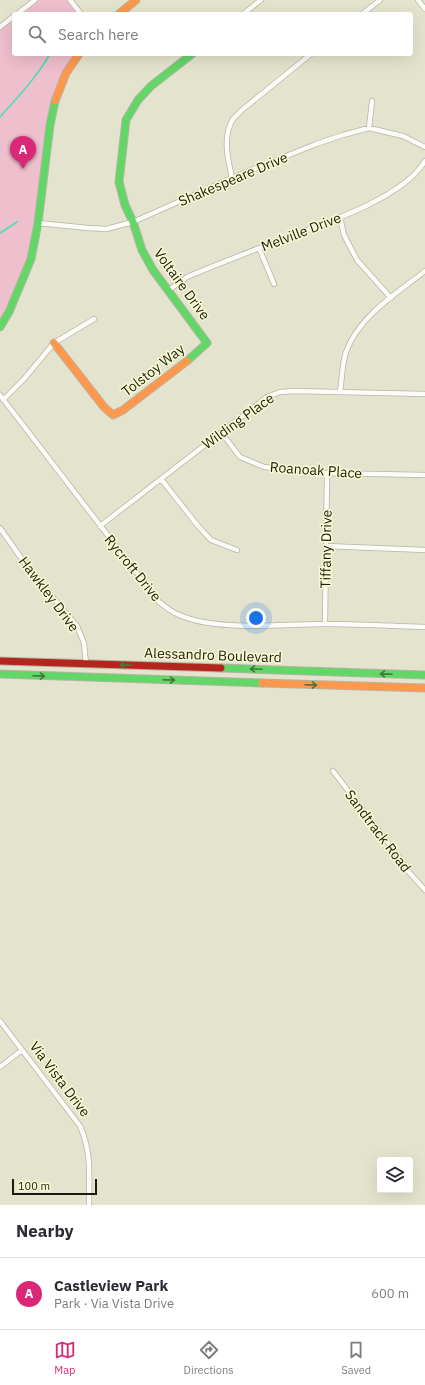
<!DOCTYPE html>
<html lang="en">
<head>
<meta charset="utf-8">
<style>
  :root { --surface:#fff; --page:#f7f7f7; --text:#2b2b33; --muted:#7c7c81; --line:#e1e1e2; --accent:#db2777 }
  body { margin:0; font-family:"IBM Plex Sans",sans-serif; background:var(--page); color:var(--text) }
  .controls { position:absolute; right:12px; bottom:12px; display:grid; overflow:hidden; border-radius:4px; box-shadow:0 4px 16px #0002 }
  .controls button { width:36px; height:36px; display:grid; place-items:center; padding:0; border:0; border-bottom:1px solid var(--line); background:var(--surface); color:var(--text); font:20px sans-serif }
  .scale { position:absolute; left:12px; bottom:10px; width:85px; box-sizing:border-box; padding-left:4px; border:2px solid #1c1b0e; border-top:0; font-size:11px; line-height:14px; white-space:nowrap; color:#1c1b0e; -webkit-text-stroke:3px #f9fad3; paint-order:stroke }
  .you { position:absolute; left:256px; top:618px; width:14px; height:14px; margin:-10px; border:3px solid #fff; border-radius:50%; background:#1a73e8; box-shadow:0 0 0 6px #1a73e833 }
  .badge { display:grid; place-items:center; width:26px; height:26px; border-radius:50%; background:var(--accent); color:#fff; font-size:13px; font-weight:700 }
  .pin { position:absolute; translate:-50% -33px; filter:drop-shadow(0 1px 2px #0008) }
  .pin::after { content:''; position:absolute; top:21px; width:14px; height:12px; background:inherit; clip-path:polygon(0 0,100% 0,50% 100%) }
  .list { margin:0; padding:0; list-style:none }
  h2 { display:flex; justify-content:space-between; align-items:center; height:52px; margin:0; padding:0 16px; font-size:17px }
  h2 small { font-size:13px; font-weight:400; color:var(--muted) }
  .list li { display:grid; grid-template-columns:26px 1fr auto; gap:12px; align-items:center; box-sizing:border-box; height:72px; padding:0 16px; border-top:1px solid var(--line) }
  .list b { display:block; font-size:15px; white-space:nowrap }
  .list p { margin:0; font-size:13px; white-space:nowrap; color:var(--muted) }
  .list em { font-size:13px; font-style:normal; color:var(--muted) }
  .icon { flex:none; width:22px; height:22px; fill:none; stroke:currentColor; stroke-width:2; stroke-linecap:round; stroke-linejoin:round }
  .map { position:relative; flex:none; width:425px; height:1205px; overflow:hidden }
  .search { position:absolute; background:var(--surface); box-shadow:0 4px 16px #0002; left:12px; right:12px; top:12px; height:44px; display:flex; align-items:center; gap:10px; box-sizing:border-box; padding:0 14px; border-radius:4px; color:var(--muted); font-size:15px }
  .sheet { height:124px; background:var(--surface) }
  nav { display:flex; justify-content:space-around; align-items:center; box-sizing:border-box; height:56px; border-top:1px solid var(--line); background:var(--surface); font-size:11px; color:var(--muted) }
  nav a { display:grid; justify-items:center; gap:2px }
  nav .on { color:var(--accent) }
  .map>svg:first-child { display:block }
  .green { fill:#eebfcd }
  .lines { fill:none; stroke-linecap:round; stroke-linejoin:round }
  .stream { stroke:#4ddeb3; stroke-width:1.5 }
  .street-casing { stroke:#b5b5a4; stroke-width:6 }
  .fast-casing { stroke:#b5b5a4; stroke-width:9 }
  .slow-casing { stroke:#b5b5a4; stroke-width:9 }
  .jam-casing { stroke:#b5b5a4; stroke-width:9 }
  .street { stroke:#fbfbf8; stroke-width:4.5 }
  .fast { stroke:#63d668; stroke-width:7 }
  .slow { stroke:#ff974d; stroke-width:7 }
  .jam { stroke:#b3261e; stroke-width:7 }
  .oneway { stroke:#40783b }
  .labels { text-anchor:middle; stroke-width:3; stroke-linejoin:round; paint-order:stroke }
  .street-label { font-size:14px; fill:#1c1b0e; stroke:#f9fad3 }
</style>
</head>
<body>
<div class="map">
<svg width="425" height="1205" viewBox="0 0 425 1205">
  <rect width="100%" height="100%" fill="#e4e4ce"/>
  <path class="green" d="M33,0H74L85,14H15Z
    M14,14V54H78L59,89L34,246L0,329V25Z"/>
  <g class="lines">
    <path class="stream" d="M0,117C18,97 36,78 50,54
      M0,233L17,222"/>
    <g class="street-casing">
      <path id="street" d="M70,0L81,14
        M418,0L425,9
        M17,14L35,0
        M243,14L261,0
        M362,14L380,0
        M0,27L14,16
        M369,128L372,101
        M232,178C228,159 222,137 233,119C236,116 239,113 242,110L311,54
        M340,217L344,235L357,260L391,298
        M38,223L88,228L106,229L133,222L232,178L316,144L343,135L369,128L403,136L425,147
        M259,248L274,284
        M169,290L187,277C218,264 249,252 280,240C320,225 403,199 425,161
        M340,392C342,379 342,364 346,352C359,316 396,294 425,271
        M0,395L159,602C165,606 170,611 177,614C214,632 283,624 325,624C358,624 392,626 425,627
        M3,400L24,379L54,343L94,319
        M221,432L240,457L264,467L327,473L425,475
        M161,479L198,526L211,540L237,550
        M100,526L267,397L280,392L294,391L425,394
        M0,528L31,572L77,626L84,643L86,664
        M325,546L425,550
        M325,624L327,473
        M333,771L389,844L408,871L425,890
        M0,1021L80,1126C92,1153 89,1176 89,1205
        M0,1067L22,1050"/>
    </g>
    <g class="fast-casing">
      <path id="fast" d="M0,327L9,312L31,259L38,223L50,125L55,101
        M187,361L207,343L153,270L142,250L133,222L125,205L119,182L126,120L138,100L151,86L192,54
        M221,668L425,675
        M0,674L262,683"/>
    </g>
    <g class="slow-casing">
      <path id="slow" d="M119,14L136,0
        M55,101L66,73L79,54
        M54,343L104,407L113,415L123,410L187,361
        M262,683L425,688"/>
    </g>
    <g class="jam-casing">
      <path id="jam" d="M0,661L221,668"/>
    </g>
    <use href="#street" class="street"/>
    <use href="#fast" class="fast"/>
    <use href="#slow" class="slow"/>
    <use href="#jam" class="jam"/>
  </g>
  <defs><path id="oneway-shaft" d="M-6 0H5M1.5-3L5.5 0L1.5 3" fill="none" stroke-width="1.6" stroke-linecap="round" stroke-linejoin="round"/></defs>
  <g class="oneway">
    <use href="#oneway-shaft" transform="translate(126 665) rotate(-178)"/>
    <use href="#oneway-shaft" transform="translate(256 669) rotate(-178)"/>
    <use href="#oneway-shaft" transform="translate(386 674) rotate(-178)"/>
    <use href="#oneway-shaft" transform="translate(39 676) rotate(2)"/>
    <use href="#oneway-shaft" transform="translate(169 680) rotate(2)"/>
    <use href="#oneway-shaft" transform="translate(311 685) rotate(2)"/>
  </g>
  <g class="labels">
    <g class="street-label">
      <text transform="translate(233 179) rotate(-23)" y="5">Shakespeare Drive</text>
      <text transform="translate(301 232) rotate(-21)" y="5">Melville Drive</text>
      <text transform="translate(182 284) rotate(54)" y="5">Voltaire Drive</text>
      <text transform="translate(153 370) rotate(-38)" y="5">Tolstoy Way</text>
      <text transform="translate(238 421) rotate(-36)" y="5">Wilding Place</text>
      <text transform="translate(316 470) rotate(4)" y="5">Roanoak Place</text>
      <text transform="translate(326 549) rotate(-89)" y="5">Tiffany Drive</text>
      <text transform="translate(133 568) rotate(51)" y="5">Rycroft Drive</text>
      <text transform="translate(49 594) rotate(53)" y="5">Hawkley Drive</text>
      <text transform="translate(213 655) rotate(2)" y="5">Alessandro Boulevard</text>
      <text transform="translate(378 831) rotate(53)" y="5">Sandtrack Road</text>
      <text transform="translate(60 1079) rotate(53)" y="5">Via Vista Drive</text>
    </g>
  </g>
</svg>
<div class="controls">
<button><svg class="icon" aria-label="layers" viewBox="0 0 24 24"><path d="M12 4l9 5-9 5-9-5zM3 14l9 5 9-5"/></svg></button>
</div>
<div class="scale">100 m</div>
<div class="you"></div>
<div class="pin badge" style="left:23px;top:169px">A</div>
<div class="search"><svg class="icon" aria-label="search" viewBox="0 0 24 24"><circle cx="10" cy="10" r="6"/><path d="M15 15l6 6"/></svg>Search here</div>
</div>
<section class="sheet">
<h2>Nearby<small></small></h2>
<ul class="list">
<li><span class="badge">A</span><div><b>Castleview Park</b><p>Park · Via Vista Drive</p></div><em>600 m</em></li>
</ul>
</section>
<nav>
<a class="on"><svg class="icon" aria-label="map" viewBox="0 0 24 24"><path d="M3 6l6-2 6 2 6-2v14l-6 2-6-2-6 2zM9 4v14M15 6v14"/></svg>Map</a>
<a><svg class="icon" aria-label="directions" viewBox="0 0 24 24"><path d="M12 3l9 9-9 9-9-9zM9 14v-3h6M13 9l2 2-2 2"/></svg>Directions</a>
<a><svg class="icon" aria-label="saved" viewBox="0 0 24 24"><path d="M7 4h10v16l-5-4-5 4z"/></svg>Saved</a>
</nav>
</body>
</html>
